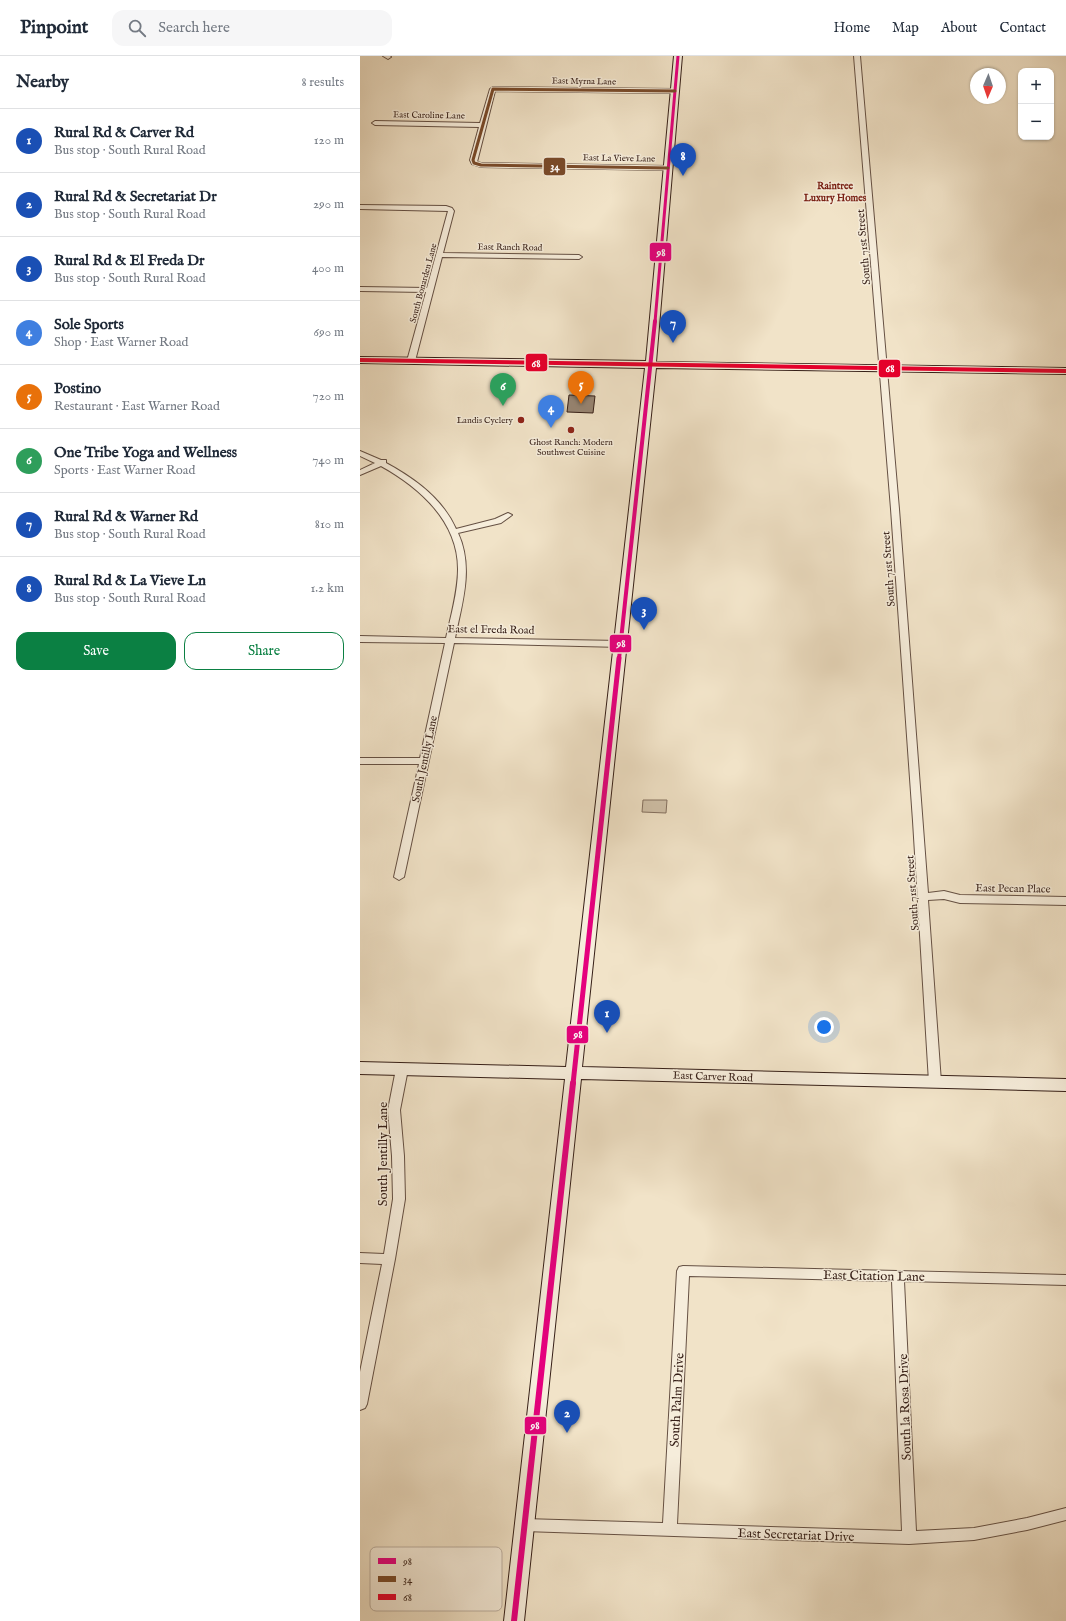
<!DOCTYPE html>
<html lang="en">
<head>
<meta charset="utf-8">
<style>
  :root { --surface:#fff; --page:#f6f6f7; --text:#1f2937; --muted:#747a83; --line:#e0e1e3; --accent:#0b8043 }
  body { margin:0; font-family:"IM FELL English",serif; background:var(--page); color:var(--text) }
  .controls { position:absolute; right:12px; top:12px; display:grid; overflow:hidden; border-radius:8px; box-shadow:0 1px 3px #0004 }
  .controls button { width:36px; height:36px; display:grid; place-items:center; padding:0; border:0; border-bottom:1px solid var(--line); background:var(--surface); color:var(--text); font:20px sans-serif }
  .compass { position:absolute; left:610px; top:12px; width:36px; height:36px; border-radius:50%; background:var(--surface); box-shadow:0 1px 3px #0004; rotate:182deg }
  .you { position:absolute; left:464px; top:971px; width:14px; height:14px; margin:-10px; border:3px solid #fff; border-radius:50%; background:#1a73e8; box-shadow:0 0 0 6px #1a73e833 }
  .badge { display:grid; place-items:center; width:26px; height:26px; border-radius:50%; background:var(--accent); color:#fff; font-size:13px; font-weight:700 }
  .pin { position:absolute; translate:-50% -33px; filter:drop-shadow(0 1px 2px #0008) }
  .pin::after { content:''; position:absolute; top:21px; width:14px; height:12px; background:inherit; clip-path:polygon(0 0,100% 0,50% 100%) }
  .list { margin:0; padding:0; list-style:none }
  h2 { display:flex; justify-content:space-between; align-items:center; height:52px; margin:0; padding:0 16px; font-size:17px }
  h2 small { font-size:13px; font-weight:400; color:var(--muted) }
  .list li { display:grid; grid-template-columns:26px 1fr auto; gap:12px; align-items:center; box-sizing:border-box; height:64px; padding:0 16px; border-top:1px solid var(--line) }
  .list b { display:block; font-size:15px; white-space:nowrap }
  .list p { margin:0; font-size:13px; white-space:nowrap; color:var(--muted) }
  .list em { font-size:13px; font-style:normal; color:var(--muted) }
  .actions { display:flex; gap:8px; padding:12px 16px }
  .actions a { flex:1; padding:9px 0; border:1px solid var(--accent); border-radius:12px; text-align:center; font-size:14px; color:var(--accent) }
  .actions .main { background:var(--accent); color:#fff }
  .icon { flex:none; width:22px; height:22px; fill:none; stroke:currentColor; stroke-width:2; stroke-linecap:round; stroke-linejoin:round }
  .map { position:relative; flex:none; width:706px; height:1565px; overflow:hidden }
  header { display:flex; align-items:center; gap:24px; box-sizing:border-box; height:56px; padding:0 20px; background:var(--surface); border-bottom:1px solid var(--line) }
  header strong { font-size:19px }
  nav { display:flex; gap:22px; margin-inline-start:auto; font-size:14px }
  .search { width:280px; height:36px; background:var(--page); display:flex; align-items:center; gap:10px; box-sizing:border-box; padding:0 14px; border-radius:12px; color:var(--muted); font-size:15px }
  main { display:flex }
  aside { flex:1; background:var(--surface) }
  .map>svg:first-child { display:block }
  .green { fill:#d1c2aa; stroke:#847060 }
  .building { fill:#978573; stroke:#361f17 }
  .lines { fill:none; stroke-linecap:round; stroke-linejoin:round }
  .street-casing { stroke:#655043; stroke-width:2 }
  .secondary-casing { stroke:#361f17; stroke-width:2 }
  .street { fill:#f6eddb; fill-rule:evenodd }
  .secondary { fill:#f6eddb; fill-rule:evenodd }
  .bus-1-far3-casing { stroke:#f6eddb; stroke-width:5 }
  .bus-1-far2-casing { stroke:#f6eddb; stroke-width:6 }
  .bus-1-far1-casing { stroke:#f6eddb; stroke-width:8 }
  .bus-1-casing { stroke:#f6eddb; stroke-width:10 }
  .bus-2-casing { stroke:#f6eddb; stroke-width:5 }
  .bus-3-casing { stroke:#f6eddb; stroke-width:6 }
  .bus-1-far3 { stroke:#e5007d; stroke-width:3 }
  .bus-1-far2 { stroke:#e5007d; stroke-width:4 }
  .bus-1-far1 { stroke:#e5007d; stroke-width:5 }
  .bus-1 { stroke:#e5007d; stroke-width:6 }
  .bus-2 { stroke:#7a4b2a; stroke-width:3 }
  .bus-3 { stroke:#e4002b; stroke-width:4 }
  .poi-dot { fill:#8f2418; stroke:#f6eddb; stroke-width:1.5 }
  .labels { text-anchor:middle; stroke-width:3; stroke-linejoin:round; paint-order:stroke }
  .far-street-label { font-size:9px; fill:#361f17; stroke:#f6eddb }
  .far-poi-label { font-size:9px; fill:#361f17; stroke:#f6eddb; text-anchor:end }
  .far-neighbourhood-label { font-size:10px; font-weight:bold; fill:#7a1f14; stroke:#f6eddb }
  .street-label { font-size:11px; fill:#361f17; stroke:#f6eddb }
  .near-street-label { font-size:13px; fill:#361f17; stroke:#f6eddb }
  .key { fill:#f6eddb; stroke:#bcafa0; stroke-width:1 }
  .key-label { font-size:11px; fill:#361f17 }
  .line-badge { stroke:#f6eddb; stroke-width:1.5 }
  .badge-label { font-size:11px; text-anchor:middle; font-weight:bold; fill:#fff }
</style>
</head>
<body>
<header>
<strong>Pinpoint</strong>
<div class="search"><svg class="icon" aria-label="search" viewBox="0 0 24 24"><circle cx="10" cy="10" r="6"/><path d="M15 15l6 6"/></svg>Search here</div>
<nav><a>Home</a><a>Map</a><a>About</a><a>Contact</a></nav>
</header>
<main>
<aside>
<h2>Nearby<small>8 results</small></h2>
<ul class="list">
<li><span class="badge" style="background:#1a4fb4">1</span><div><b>Rural Rd &amp; Carver Rd</b><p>Bus stop · South Rural Road</p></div><em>120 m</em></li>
<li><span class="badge" style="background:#1a4fb4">2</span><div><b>Rural Rd &amp; Secretariat Dr</b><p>Bus stop · South Rural Road</p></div><em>290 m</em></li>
<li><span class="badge" style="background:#1a4fb4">3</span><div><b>Rural Rd &amp; El Freda Dr</b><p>Bus stop · South Rural Road</p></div><em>400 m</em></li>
<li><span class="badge" style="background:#3f7fe0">4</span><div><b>Sole Sports</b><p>Shop · East Warner Road</p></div><em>690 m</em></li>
<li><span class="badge" style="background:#e8710a">5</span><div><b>Postino</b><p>Restaurant · East Warner Road</p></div><em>720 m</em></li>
<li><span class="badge" style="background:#2e9e5b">6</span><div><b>One Tribe Yoga and Wellness</b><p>Sports · East Warner Road</p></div><em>740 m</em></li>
<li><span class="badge" style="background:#1a4fb4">7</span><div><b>Rural Rd &amp; Warner Rd</b><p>Bus stop · South Rural Road</p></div><em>810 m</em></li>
<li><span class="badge" style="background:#1a4fb4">8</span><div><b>Rural Rd &amp; La Vieve Ln</b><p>Bus stop · South Rural Road</p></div><em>1.2 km</em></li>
</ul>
<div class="actions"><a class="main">Save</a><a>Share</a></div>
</aside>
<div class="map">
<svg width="706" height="1565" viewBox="0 0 706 1565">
  <rect width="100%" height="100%" fill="#f1e3c8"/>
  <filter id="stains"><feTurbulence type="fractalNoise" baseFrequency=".005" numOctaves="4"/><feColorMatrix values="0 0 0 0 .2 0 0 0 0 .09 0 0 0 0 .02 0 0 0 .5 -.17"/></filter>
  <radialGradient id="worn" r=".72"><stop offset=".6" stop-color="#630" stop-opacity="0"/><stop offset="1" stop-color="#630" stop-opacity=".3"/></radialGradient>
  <path class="green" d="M283,744H307L306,757L282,756Z"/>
  <path class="building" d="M209,339L235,340L233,357L207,356Z"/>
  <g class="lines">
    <g class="street-casing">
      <path id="street" d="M23,0H30L31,1L28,3Z
        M494,0H500L539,453L568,837L584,835L600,839L706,841V849L600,847L584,843L568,844L581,1026L579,1029L575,1030L571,1029L569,1026L553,765L531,453Z
        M133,31L315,33L318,35L315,37L135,35L117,106L121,107L308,110L311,112L308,114L121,111L112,108L110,104L119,71L15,69L12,67L15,65L120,67L130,33Z
        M0,149L86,150L92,152L94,155L83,197L219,199L222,201L219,203L82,201L55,305L51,307L47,305L66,236L0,235V231L67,232L88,155L0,153Z
        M0,395L21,404H26V407C54,422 83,443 96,473L135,463L148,457L152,459L141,467L98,477C114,512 102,547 95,582L261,585L265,588L261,591L94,587L44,821L39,824L34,821L59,708H0V702H60L85,587L0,586V580L86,582C91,559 98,536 98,513C98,465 59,431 21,410L0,419V414L15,407L0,400Z
        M42,1009L46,1010L48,1013L40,1054L44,1100L45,1143L35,1203L7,1348L5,1352L0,1354V1316L22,1208L0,1207V1197L24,1198L33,1143L32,1100L28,1054L36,1013L38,1010Z
        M323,1210L706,1219V1229L544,1225L556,1475L614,1472L667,1462L706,1452V1464L667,1474L614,1484L549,1488L164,1475L159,1474L157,1469L159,1464L164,1463L303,1467L317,1215L319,1211ZM329,1220L532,1225L542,1475L317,1468Z"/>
    </g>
    <g class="secondary-casing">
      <path id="secondary" d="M314,0H322L296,306L706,312V318L296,312L222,1011L706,1023V1035L221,1023L164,1565H144L205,1023L0,1018V1006L206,1011L285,312L0,307V301L286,305Z"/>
    </g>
    <use href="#street" class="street"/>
    <use href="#secondary" class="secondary"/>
    <g class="bus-1-far3-casing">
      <path id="bus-1-far3" d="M295,266L318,0"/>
    </g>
    <g class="bus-1-far2-casing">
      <path id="bus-1-far2" d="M259,603L295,265"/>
    </g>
    <g class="bus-1-far1-casing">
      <path id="bus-1-far1" d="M213,1028L259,602"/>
    </g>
    <g class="bus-1-casing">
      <path id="bus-1" d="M154,1565L213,1027"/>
    </g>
    <g class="bus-2-casing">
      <path id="bus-2" d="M308,112L121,109L114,107L113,104L133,33L315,35"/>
    </g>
    <g class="bus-3-casing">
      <path id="bus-3" d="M0,304L706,315"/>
    </g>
    <use href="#bus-1-far3" class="bus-1-far3"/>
    <use href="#bus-1-far2" class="bus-1-far2"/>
    <use href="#bus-1-far1" class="bus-1-far1"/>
    <use href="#bus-1" class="bus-1"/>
    <use href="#bus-2" class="bus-2"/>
    <use href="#bus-3" class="bus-3"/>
  </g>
  <g class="poi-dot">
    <circle cx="161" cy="364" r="4"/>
    <circle cx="211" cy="374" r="4"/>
  </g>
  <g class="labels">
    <g class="far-street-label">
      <text transform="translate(224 25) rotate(1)" y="3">East Myrna Lane</text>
      <text transform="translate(69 59) rotate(1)" y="3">East Caroline Lane</text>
      <text transform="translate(259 102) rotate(1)" y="3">East La Vieve Lane</text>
      <text transform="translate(150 191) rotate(1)" y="3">East Ranch Road</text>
      <text transform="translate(63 227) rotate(-75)" y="3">South Bonarden Lane</text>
    </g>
    <g class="far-poi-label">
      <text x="153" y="367">Landis Cyclery</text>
      <text x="211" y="389" text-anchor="middle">Ghost Ranch: Modern<tspan x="211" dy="10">Southwest Cuisine</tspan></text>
    </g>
    <g class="far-neighbourhood-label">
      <text x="475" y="133">Raintree<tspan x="475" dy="12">Luxury Homes</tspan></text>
    </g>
    <g class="street-label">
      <text transform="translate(503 191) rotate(-95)" y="4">South 71st Street</text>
      <text transform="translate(528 513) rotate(-94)" y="4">South 71st Street</text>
      <text transform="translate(131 573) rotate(1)" y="4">East el Freda Road</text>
      <text transform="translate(64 703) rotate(-78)" y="4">South Jentilly Lane</text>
      <text transform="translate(653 832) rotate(1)" y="4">East Pecan Place</text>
      <text transform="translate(552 837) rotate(-94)" y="4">South 71st Street</text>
      <text transform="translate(353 1020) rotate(2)" y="4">East Carver Road</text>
    </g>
    <g class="near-street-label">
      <text transform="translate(22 1098) rotate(-90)" y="5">South Jentilly Lane</text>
      <text transform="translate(514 1219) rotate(1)" y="5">East Citation Lane</text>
      <text transform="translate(316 1344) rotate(-87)" y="5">South Palm Drive</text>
      <text transform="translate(544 1351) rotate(-92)" y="5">South la Rosa Drive</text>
      <text transform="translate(436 1478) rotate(2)" y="5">East Secretariat Drive</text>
    </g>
  </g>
  <rect x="10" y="1491" width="132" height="64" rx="6" class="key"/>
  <rect x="18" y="1502" width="18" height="6" fill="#e5007d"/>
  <rect x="18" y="1520" width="18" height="6" fill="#7a4b2a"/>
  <rect x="18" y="1538" width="18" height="6" fill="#e4002b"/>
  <g class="key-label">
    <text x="43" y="1509">98</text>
    <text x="43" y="1527">34</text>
    <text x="43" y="1545">68</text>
  </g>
  <g class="line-badge">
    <rect x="183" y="101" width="23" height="19" rx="4" fill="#7a4b2a"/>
    <rect x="289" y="186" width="23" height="20" rx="4" fill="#e5007d"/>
    <rect x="165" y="297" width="23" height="19" rx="4" fill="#e4002b"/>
    <rect x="518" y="303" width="23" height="19" rx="4" fill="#e4002b"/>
    <rect x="249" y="578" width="23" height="19" rx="4" fill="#e5007d"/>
    <rect x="206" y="969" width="23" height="19" rx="4" fill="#e5007d"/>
    <rect x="164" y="1360" width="23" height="19" rx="4" fill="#e5007d"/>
  </g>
  <g class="badge-label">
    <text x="195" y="114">34</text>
    <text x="301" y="200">98</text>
    <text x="176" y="311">68</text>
    <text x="530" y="316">68</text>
    <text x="261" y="591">98</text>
    <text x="218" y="982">98</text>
    <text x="175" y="1373">98</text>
  </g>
  <rect width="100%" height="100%" filter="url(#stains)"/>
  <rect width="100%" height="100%" fill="url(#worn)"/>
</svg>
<div class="controls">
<button>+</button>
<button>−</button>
</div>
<svg class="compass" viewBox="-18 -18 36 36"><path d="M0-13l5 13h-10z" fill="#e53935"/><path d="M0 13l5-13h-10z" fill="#747a83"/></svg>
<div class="you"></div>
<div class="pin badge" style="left:247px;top:977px;background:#1a4fb4">1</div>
<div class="pin badge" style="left:207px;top:1377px;background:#1a4fb4">2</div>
<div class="pin badge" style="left:284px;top:574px;background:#1a4fb4">3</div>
<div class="pin badge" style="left:191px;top:372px;background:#3f7fe0">4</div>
<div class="pin badge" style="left:221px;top:348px;background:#e8710a">5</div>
<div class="pin badge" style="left:143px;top:350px;background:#2e9e5b">6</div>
<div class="pin badge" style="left:313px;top:287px;background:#1a4fb4">7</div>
<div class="pin badge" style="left:323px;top:120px;background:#1a4fb4">8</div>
</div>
</main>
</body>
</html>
